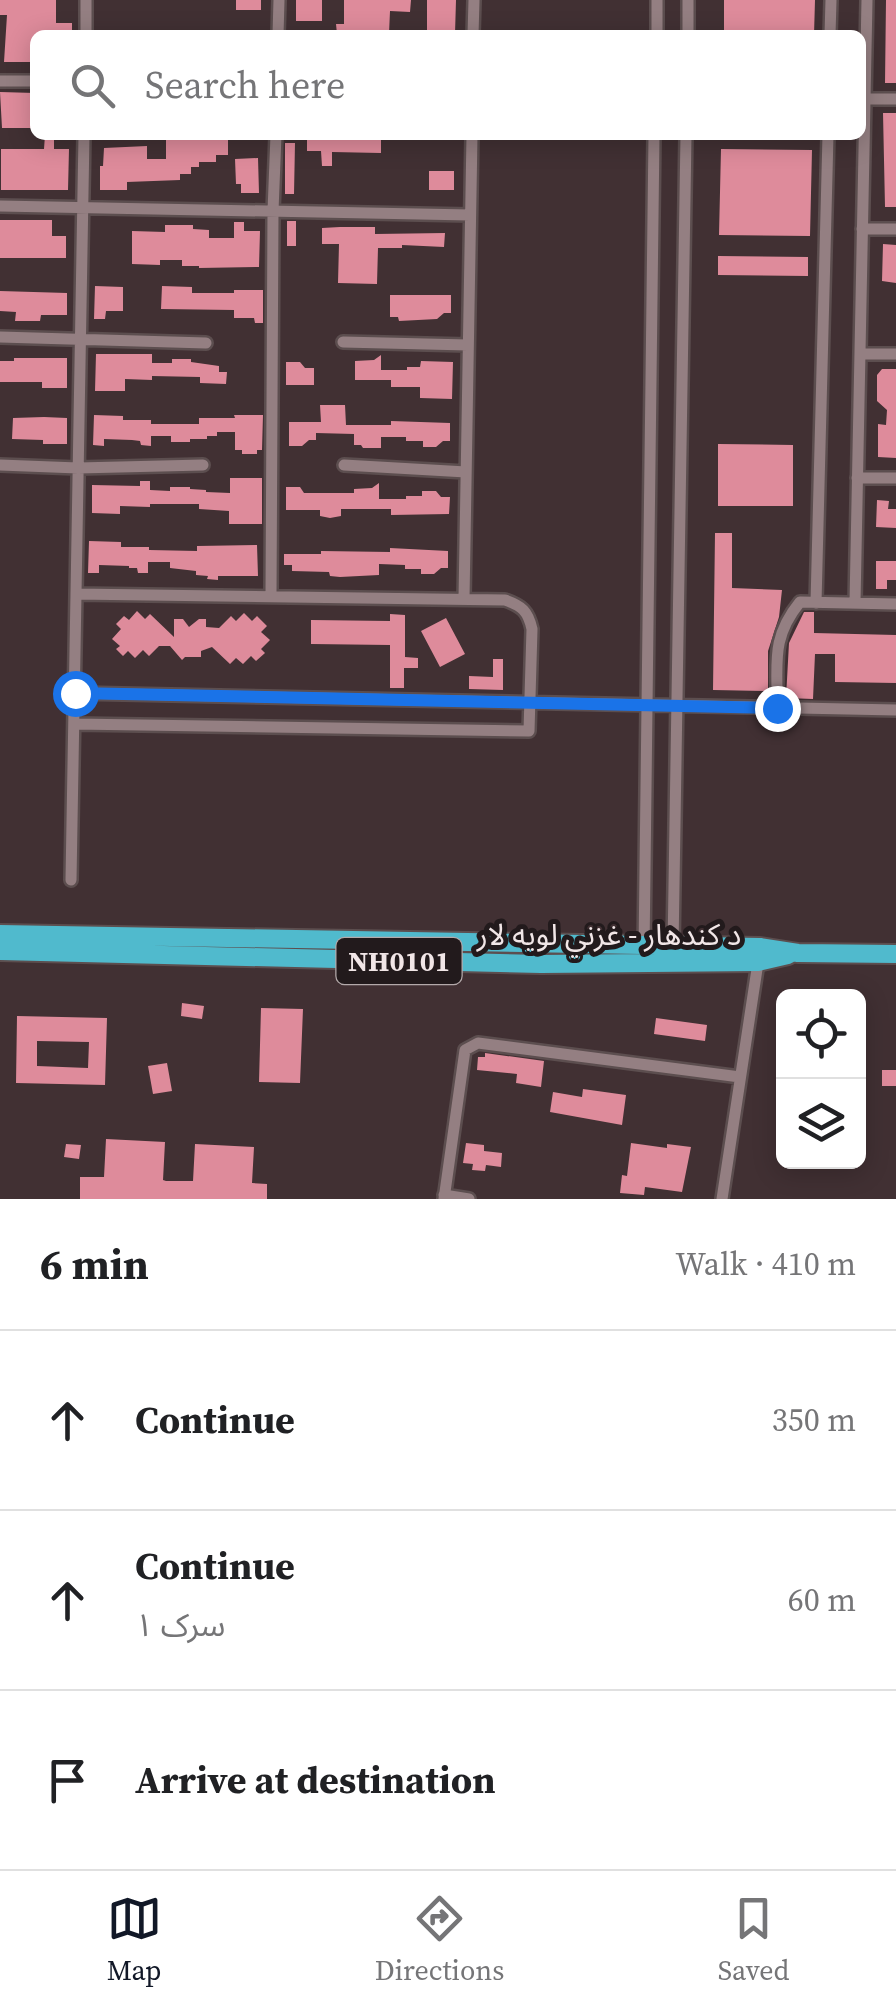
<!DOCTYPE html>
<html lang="en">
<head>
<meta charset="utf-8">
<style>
  :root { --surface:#fff; --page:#f6f6f6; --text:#202124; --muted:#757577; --line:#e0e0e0; --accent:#111827 }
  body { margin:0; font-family:"Source Serif 4","Noto Sans Arabic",serif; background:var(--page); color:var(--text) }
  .controls { position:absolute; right:30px; bottom:30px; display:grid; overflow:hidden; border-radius:15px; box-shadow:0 5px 25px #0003 }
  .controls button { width:90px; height:90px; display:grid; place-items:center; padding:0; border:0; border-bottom:2px solid var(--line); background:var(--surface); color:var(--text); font:50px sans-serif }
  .stop { position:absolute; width:30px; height:30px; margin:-22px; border:8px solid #1a73e8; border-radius:50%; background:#fff }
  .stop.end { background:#1a73e8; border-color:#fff; box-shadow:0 2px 10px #0008 }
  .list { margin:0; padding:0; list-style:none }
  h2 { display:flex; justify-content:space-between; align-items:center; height:130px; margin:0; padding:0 40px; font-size:42px }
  h2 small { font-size:32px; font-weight:400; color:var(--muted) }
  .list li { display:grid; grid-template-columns:65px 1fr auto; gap:30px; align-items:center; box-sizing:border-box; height:180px; padding:0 40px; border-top:2px solid var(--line) }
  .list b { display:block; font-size:38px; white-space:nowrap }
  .list p { margin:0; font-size:32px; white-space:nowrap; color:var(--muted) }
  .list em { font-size:32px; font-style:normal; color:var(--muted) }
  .icon { flex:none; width:55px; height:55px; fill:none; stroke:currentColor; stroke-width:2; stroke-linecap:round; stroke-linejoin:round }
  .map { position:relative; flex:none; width:896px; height:1199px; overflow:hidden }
  .search { position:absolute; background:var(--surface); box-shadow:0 5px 25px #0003; left:30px; right:30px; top:30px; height:110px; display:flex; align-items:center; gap:25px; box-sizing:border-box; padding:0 35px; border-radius:15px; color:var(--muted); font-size:38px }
  .sheet { height:670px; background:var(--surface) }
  nav { display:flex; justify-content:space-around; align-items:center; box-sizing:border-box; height:140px; border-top:2px solid var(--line); background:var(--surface); font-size:28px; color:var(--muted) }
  nav a { display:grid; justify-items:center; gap:5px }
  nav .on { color:var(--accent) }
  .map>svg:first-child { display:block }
  .building { fill:#de8b9b; fill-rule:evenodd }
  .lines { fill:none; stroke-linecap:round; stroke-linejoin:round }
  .minor-casing { stroke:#5c4e4f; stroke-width:16 }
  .highway-casing { stroke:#5c4e4f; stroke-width:22 }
  .minor { stroke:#947f82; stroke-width:11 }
  .highway { stroke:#50bacd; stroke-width:18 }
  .route { stroke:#1a73e8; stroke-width:12 }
  .labels { text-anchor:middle; stroke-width:10; stroke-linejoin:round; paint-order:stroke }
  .shield { fill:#221a1c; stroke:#b3a9aa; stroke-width:2.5 }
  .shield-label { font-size:28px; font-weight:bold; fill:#f1e6e7 }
  .street-label { font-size:30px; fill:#f1e6e7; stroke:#221a1c }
</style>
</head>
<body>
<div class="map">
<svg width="896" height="1199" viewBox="0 0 896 1199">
  <rect width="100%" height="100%" fill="#413033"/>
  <path class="building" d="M0,0H56V23H72V35H35V62H4L7,15H0Z
    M236,0H261V10H236Z
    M296,0H322V21H296Z
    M344,0H411L410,12L390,11L389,34H337L336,24H344Z
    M427,0H456L455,34H427Z
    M724,0H815L814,35H724Z
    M886,0H896V83H885Z
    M0,92L35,93V128H2Z
    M883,113H896V207H885Z
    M45,135H54V149H69L68,190H1V149H44Z
    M166,135H228V155H216V162H199V167H191V174H180V180L127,182V190H100V166H103L104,148L147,146V159H166Z
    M307,135H381V153L332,152V166H322L321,151H307Z
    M285,143H295L294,194H285Z
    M721,149L812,150L810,236L719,235Z
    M258,158L259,193H241V184H236L235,159Z
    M429,171H454V190H429Z
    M0,220H52V236H66V258H0Z
    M287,221H296V246H287Z
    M234,222H244V231H260L259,267L199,268V266H182V260H160V265L132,264V231L165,232V225H193V229L209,230V238H234Z
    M340,227H375V234L445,233L444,247L402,245V248H378L377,284L338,283L339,244H322V228Z
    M883,244L896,245V283L882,281Z
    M718,256L808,257V276L718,275Z
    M95,286L123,287V311H106L105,319H94Z
    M162,286L192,287V293H234V290H263V323H255L254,318H234V310L161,309Z
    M0,291L67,293V315H41L40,321H15L16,312L0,311Z
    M390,295H451V313H444L437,319L399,321L398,317H390Z
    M96,354H152V363H172V359H191V362L219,366V372H227L226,384L200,383V377L152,376V380L125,379V391H95Z
    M381,355V370H407V367H420L421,361L453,362L452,399L420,398V387H391V380H355V361L374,360Z
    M14,358H67V388H42V382H0V361H14Z
    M286,362H300L305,368H314V385H286Z
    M882,369H896V458L878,457V424L886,425L887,410L877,401V375Z
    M320,405H345L346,425H391V421L450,423V441H443L436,447H423V441H406V437H381V448H363L361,445H354V434L316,433V440H309L302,446H289V422H321Z
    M94,415L123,416V420H151V424H199V418H235L234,415H263L262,450H257V454H242V450H235V432H217V436H207V439H190V442H171V436H151V446L141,445L140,441L132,440L104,439V446L93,445Z
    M44,417L67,418V444H43V440L12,439L13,418Z
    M718,444L793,445V506H718Z
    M230,478H262V524H229V511L199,509V504H150V507L120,506V514L92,513V485L140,486V481H150V490L170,491V487H190V489L206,490V492L230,493Z
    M379,483V499H406V496H422V491H436L441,497H450L449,514L391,515V509H341V516L330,518L320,516V510H286V487H300L304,493H354V489L372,488Z
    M877,500L889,501L888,509H896V528L876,527Z
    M715,533H732V588L782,590L779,617L768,651V691L713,690Z
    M89,541L121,542V547H149V550L197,551V546L257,545L258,576H218V580L207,579L208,576L196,575V571L170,568V562H148V573H138L137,568H129V566L99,565V573H88Z
    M390,548L448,551V568H441L434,574H421V569H405V565L379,564V575L340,577L330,576L329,572L292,571V565H284V554H321V551L390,552Z
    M876,561H896V580H887V589H876Z
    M137,611L145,619L150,614L174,637V619H183L189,627L199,619H206V627L219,628L231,616L236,621L244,613L252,621L257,616L267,626L261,632L270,640L261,649L265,653L256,661L251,656L243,664L236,658L230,664L212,647L201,651V657H185L182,660L170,646H159L149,656L143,650L135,658L128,651L123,656L116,649L120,646L112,639L121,629L116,624L124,616L129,620Z
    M804,612H814V633L896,635V683L835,682V654H815L813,699L786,698L789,643Z
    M390,614L405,615V657L418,658V668H404V688H390V645L311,644V620L390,621Z
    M446,618L465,654L440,667L421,631Z
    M493,659H503V690L469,689V676L493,677Z
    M182,1003L204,1006L202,1019L181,1016Z
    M261,1008L303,1009L300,1083L259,1082Z
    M17,1016L107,1018L105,1085L16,1083ZM37,1041L89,1042L88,1068L37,1066Z
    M656,1018L707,1025L705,1041L654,1034Z
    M485,1053L544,1061L541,1087L516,1083L517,1074L477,1070L478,1057H485Z
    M167,1063L172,1091L153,1094L148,1066Z
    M882,1070H896V1086H882Z
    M583,1089L626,1095L622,1125L550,1112L553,1092L582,1097Z
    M106,1139L165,1142L163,1180L166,1181H193L195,1144L254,1147L252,1183L267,1184V1199H80V1177H104Z
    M466,1143L484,1145V1151L502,1153L501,1167L486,1165L485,1171L472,1170L473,1164L463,1163Z
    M631,1143L667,1148V1144L691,1147L682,1192L645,1187L644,1195L620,1193L622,1175L627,1176Z
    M66,1144L81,1145L79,1159L64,1157Z"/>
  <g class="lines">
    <g class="minor-casing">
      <path id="minor" d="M86,35V0
        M278,35L279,0
        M473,35L474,0
        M657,35V0
        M688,35V0
        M830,35L831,0
        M0,81H35
        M865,99H896
        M0,206L470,215
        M862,229H896
        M0,337L206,343
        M343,342L468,345
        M860,354H896
        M0,465L78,468L203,465
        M344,465L466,472
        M857,478H896
        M271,596L273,211L276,135
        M464,599L472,135
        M816,603L828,135
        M855,603L867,0
        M75,693L896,710
        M777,708C778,664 770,639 800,602L896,604
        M75,724L529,731L532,629C528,611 522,606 505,600L76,594
        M71,880L84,135
        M673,948L686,135
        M644,951L654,135
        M444,1195L469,1199
        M444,1199L465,1050L478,1043L740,1077
        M722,1199L759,956"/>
    </g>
    <g class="highway-casing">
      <path id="highway" d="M0,934L760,947L798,953L896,954
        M0,951L541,964L758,962L788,955"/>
    </g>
    <use href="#minor" class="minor"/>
    <use href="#highway" class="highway"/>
  </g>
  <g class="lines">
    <path class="route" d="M75,693L777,708"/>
  </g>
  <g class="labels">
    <rect class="shield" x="336.5" y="938" width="125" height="46" rx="8"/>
    <g class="shield-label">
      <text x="399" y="971">NH0101</text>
    </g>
    <g class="street-label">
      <text x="609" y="945">د کندهار - غزني لويه لار</text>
    </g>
  </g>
</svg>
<div class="controls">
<button><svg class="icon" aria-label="locate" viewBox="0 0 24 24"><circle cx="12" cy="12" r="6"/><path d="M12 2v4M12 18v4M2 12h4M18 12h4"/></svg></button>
<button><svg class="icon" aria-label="layers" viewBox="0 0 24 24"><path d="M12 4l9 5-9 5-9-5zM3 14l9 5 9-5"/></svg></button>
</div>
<div class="stop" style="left:75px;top:693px"></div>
<div class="stop end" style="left:777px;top:708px"></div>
<div class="search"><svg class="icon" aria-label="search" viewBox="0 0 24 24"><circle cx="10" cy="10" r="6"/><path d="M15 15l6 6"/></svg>Search here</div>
</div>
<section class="sheet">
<h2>6 min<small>Walk · 410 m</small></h2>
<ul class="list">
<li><svg class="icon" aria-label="ahead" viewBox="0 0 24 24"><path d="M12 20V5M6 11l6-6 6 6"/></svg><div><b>Continue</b></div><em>350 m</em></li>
<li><svg class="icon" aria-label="ahead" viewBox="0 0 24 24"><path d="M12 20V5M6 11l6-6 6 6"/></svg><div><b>Continue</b><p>سرک ۱</p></div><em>60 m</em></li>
<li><svg class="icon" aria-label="arrive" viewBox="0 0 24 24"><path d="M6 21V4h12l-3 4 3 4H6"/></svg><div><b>Arrive at destination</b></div></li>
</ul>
</section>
<nav>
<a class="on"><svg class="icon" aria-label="map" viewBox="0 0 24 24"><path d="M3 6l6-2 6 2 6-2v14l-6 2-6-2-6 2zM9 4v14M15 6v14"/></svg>Map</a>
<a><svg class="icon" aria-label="directions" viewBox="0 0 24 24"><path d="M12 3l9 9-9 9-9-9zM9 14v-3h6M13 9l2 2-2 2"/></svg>Directions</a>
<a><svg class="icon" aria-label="saved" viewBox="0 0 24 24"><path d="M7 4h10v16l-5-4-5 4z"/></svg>Saved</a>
</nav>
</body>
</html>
